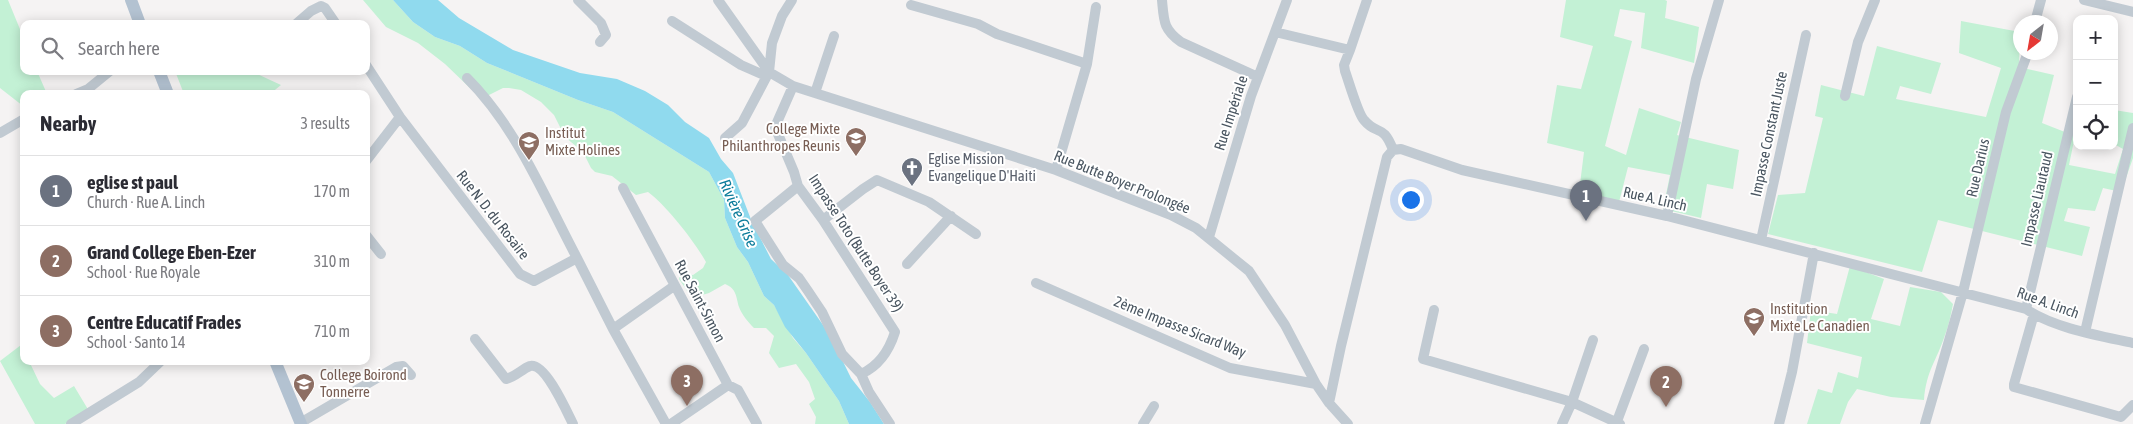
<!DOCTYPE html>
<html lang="en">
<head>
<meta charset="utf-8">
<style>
  :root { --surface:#fff; --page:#f2f2f3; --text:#2b2b33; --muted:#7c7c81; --line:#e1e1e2; --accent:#1a73e8 }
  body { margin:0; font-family:"Asap Condensed",sans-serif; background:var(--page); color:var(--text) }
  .controls { position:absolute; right:15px; top:15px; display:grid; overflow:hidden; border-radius:10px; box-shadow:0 2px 12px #0003 }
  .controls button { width:45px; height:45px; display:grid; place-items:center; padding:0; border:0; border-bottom:1px solid var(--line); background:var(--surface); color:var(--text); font:25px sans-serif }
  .compass { position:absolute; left:2013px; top:15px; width:45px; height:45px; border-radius:50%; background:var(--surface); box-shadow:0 2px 12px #0003; rotate:211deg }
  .you { position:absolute; left:1410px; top:199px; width:18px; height:18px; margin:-12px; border:4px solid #fff; border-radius:50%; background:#1a73e8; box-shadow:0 0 0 8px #1a73e833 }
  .badge { display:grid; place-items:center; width:32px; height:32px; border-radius:50%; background:var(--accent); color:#fff; font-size:16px; font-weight:700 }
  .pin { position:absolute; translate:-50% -41px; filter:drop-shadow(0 1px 2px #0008) }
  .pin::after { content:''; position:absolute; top:26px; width:18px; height:15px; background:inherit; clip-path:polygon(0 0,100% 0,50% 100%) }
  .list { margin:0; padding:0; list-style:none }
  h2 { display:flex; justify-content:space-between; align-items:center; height:65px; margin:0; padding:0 20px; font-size:21px }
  h2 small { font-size:16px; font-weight:400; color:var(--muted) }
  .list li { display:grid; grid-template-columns:32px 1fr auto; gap:15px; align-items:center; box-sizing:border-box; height:70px; padding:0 20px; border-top:1px solid var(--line) }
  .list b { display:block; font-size:19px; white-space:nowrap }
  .list p { margin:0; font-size:16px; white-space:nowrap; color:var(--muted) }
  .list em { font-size:16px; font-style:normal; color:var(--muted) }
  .icon { flex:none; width:28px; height:28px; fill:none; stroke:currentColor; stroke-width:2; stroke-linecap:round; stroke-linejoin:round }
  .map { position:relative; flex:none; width:2133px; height:424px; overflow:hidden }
  .search { position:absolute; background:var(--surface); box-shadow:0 2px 12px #0003; left:20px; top:20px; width:350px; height:55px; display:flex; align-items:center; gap:12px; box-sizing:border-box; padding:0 18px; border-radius:10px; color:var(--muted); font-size:19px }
  .panel { position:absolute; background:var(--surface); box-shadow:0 2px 12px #0003; left:20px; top:90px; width:350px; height:275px; border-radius:10px }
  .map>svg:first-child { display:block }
  .green { fill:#c3f1d5 }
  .water { fill:#90daee }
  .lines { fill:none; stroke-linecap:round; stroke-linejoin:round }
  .minor { stroke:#c1cad2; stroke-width:10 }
  .major { stroke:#b3c2d1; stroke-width:12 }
  .labels { text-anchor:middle; stroke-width:4; stroke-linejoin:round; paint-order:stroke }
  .street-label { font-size:15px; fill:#4a5661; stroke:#fff }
  .education-label { font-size:15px; fill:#785e54; stroke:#fff; text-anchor:start }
  .worship-label { font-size:15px; fill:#5b616d; stroke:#fff; text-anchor:start }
  .water-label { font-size:16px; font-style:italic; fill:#0c7c9b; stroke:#fff }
</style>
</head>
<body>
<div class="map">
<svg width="2133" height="424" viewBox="0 0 2133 424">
  <rect width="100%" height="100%" fill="#f5f3f3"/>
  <path class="green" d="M0,0H8L24,39V71H37L47,94H24L23,106L0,88Z
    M363,0H393L413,22L435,37L460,46L487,63L578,100L613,112L709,172L724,200L725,218L737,247L748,262L764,296L774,305L793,338L806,353L839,401L849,424H815L816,417L809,404L815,399L809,382L796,364L779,368L769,353L774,336L766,328H754C748,322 742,315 739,307C736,297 737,289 725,284L709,293L692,298L679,279L681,273L693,275L703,268L706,262C695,242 666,205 648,192L636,195L612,176L595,172L591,168L583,152L565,137L554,115L541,102L521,90L509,88H503L487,96L471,89L445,64L418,43L386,27Z
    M1566,0H1665L1667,1L1665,18L1699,27L1694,63L1641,48L1645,13L1620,9L1614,36L1632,41L1605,146L1626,155L1639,108L1681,122L1677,135L1739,150L1733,189L1707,184L1701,218L1663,209L1670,175L1628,167L1619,202L1579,192L1584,152L1547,143L1557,85L1581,89L1593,46L1560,37Z
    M1961,21L2020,32L2019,67L2054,75L2042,123L2075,136L2069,165L2115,174L2123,149L2114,144V110L2133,113V158L2121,192L2103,188L2095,211L2068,208L2064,221L2090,227L2082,256L1938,220L1922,272L1768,234L1778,195L1805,193L1823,118L1815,116L1821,85L1864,96L1877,46L1941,63L1931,94L1900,86L1896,99L1986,117L2001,68L1959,53Z
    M175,71H251L281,85L270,94H184Z
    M1850,266L1884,279L1871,319L1900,326L1910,287L1941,292L1953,304C1951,314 1949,325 1945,335C1937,360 1926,371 1924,400L1891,397L1857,389L1848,402L1840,424H1807L1818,389L1832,393L1838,372L1858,378L1862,357L1807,343L1811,310L1837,314Z
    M21,345L24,349V361H29L40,384L54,398L74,386L89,411L65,424H35L0,361Z"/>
  <path class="water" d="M393,0H438L459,18L513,50L580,73L617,79L645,91L668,105L685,122L709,138L721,159L733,173L752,222L771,259L788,275L830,335L851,378L870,402L884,424H849L839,401L806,353L785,327L774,305L764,296L748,262L737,247L725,218L724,200L709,172L613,112L578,100L487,63L460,46L435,37L413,22Z"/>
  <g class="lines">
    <path class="minor" d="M578,0L601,23L606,35L600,42
      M718,0L769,72L793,86L1056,170L1171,215L1196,228L1249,271L1285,325L1316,384L1329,403L1348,424
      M1162,0C1164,21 1163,29 1181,42L1258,77
      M2084,0L2133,12
      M911,5L978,24L997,34L1087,64
      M672,21L741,65L766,76
      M2035,22L2041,0
      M296,24L311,11L321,6L325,8L336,24
      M1275,32L1350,50L1367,0
      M1350,50L1344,65L1345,71C1349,82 1358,114 1364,120C1377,136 1383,123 1393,150
      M366,65L400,117L520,274L534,281L577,258L613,329L666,424
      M467,78C517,128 544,196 577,258
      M793,86L775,127L794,172L798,186L823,220L895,332C889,351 879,366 861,374
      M815,93L834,36
      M76,94L88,89L110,71
      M1845,96L1858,42L1875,0
      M0,133L24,119
      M725,138L742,123L769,72L772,43L782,16L792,0
      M366,161L400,117
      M1056,170L1087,64L1096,7
      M798,186L755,221L783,265L799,278L808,291L822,312L842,354L861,374L869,392L890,424
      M623,188L728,385L738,390L757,424
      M1667,216L1696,79L1719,0
      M823,220L863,189L877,180L929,202L976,234
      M366,235L381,254
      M1209,237L1251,96L1287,0
      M1761,240L1806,35
      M907,264L951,216
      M1036,283L1230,368L1316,384
      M2026,309L2077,97
      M1434,310L1423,359L1572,402L1593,340
      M2034,314L2014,384V387L2121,417L2133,405
      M613,329L674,286
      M2085,332L2133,128
      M475,339L506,379C515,377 522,369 530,366C545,362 567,412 573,424
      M1329,403L1341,346L1387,157L1393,150L1401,149L1462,170L1667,216L2026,309C2053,328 2101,336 2133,343
      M300,423L396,367L403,366L411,375
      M71,424L139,382L161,361
      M671,424L728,385
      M1143,424L1154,406
      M1562,424L1572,402L1620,424
      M1616,424L1644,349
      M1779,424L1792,372L1814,253
      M1925,424L1963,292L2006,112L2028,52"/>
    <path class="major" d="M131,0L140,24
      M159,71L168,94
      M275,361L301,424"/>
  </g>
  <defs>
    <g id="school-pin" transform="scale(1.125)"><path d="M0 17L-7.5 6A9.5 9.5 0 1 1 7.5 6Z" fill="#8d6e63" stroke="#fff"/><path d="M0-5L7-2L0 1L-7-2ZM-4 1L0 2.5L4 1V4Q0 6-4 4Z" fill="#fff"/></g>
    <g id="church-pin" transform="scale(1.125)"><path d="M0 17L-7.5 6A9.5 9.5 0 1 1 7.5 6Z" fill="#6b7280" stroke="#fff"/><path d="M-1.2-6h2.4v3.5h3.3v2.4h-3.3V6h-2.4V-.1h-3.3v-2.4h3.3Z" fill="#fff"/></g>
  </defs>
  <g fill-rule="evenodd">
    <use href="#school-pin" x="856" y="138"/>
    <use href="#school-pin" x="529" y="142"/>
    <use href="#church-pin" x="912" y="168"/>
    <use href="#school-pin" x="1754" y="318"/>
    <use href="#school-pin" x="304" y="384"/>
  </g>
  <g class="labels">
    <g class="street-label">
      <text transform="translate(1231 113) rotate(-72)" y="5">Rue Impériale</text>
      <text transform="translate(1769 134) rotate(-78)" y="5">Impasse Constant Juste</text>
      <text transform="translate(1978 168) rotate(-77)" y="5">Rue Darius</text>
      <text transform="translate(1122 182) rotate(22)" y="5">Rue Butte Boyer Prolongée</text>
      <text transform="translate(1655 199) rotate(13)" y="5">Rue A. Linch</text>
      <text transform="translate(2037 199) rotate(-77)" y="5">Impasse Liautaud</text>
      <text transform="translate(493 215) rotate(52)" y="5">Rue N. D. du Rosaire</text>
      <text transform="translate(856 243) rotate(57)" y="5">Impasse Toto (Butte Boyer 39)</text>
      <text transform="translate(700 301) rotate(62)" y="5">Rue Saint-Simon</text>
      <text transform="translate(2048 303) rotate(20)" y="5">Rue A. Linch</text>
      <text transform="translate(1180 327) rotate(22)" y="5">2ème Impasse Sicard Way</text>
    </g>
    <g class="education-label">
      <text x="840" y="134" text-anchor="end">College Mixte<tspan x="840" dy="17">Philanthropes Reunis</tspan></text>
      <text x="545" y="138">Institut<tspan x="545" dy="17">Mixte Holines</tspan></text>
      <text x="1770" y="314">Institution<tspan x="1770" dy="17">Mixte Le Canadien</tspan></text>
      <text x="320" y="380">College Boirond<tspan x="320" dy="17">Tonnerre</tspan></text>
    </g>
    <g class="worship-label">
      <text x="928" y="164">Eglise Mission<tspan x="928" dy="17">Evangelique D'Haiti</tspan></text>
    </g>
    <g class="water-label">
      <text transform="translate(739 213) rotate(66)" y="6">Rivière Grise</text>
    </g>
  </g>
</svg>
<div class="controls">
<button>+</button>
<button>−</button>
<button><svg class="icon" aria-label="locate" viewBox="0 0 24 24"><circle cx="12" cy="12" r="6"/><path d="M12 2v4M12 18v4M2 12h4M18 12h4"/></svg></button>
</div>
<svg class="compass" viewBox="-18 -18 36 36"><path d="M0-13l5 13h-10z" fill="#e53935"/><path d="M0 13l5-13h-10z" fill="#7c7c81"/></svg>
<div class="you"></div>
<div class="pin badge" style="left:1586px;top:221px;background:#6b7280">1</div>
<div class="pin badge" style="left:1666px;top:407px;background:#8d6e63">2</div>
<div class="pin badge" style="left:687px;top:406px;background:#8d6e63">3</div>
<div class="search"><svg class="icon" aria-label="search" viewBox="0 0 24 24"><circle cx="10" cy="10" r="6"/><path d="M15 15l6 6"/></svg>Search here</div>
<section class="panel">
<h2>Nearby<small>3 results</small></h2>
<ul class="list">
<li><span class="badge" style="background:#6b7280">1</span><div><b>eglise st paul</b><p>Church · Rue A. Linch</p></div><em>170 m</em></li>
<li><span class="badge" style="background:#8d6e63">2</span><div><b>Grand College Eben-Ezer</b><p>School · Rue Royale</p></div><em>310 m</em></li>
<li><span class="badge" style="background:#8d6e63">3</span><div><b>Centre Educatif Frades</b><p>School · Santo 14</p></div><em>710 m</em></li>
</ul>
</section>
</div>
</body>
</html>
